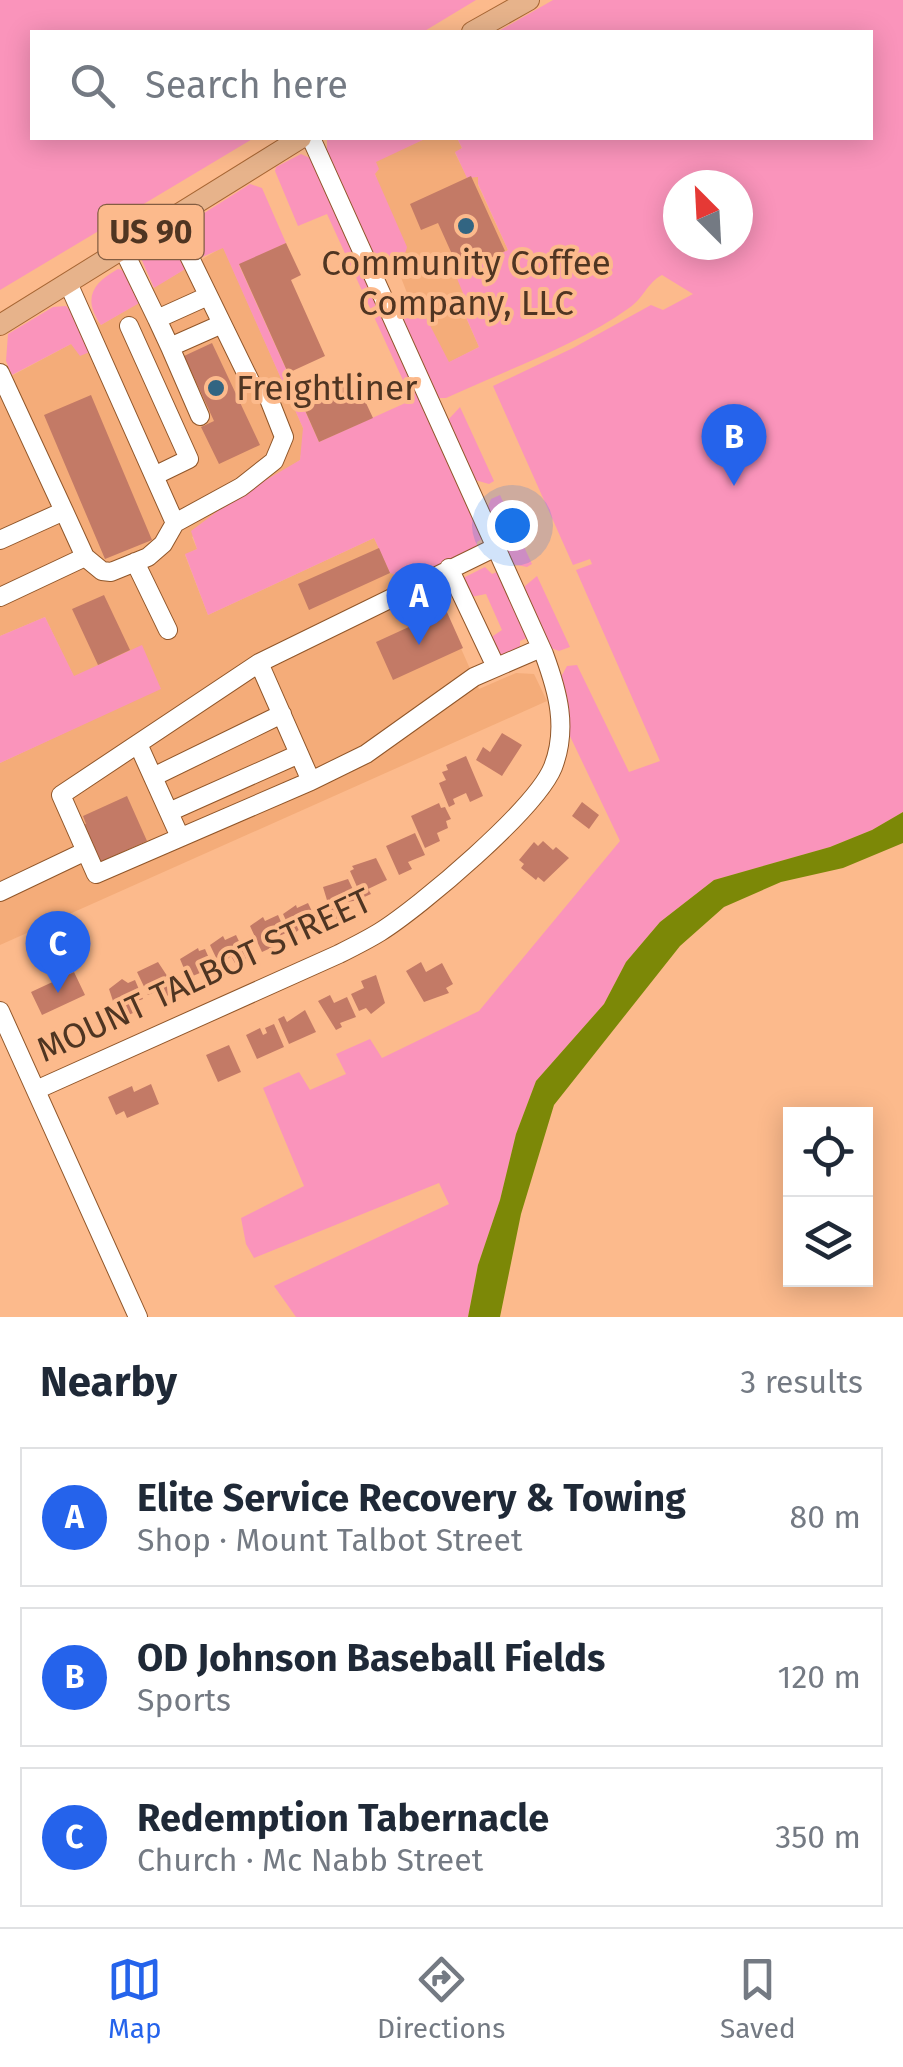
<!DOCTYPE html>
<html lang="en">
<head>
<meta charset="utf-8">
<style>
  :root { --surface:#fff; --page:#f2f2f3; --text:#1f2937; --muted:#747a83; --line:#e0e1e3; --accent:#2563eb }
  body { margin:0; font-family:"Fira Sans",sans-serif; background:var(--page); color:var(--text) }
  .controls { position:absolute; right:30px; bottom:30px; display:grid; overflow:hidden; border-radius:0px; box-shadow:0 5px 25px #0003 }
  .controls button { width:90px; height:90px; display:grid; place-items:center; padding:0; border:0; border-bottom:2px solid var(--line); background:var(--surface); color:var(--text); font:50px sans-serif }
  .compass { position:absolute; left:663px; top:170px; width:90px; height:90px; border-radius:50%; background:var(--surface); box-shadow:0 5px 25px #0003; rotate:336deg }
  .you { position:absolute; left:512px; top:525px; width:35px; height:35px; margin:-25px; border:8px solid #fff; border-radius:50%; background:#1a73e8; box-shadow:0 0 0 15px #1a73e833 }
  .badge { display:grid; place-items:center; width:65px; height:65px; border-radius:50%; background:var(--accent); color:#fff; font-size:32px; font-weight:700 }
  .pin { position:absolute; translate:-50% -82px; filter:drop-shadow(0 2px 5px #0008) }
  .pin::after { content:''; position:absolute; top:52px; width:35px; height:30px; background:inherit; clip-path:polygon(0 0,100% 0,50% 100%) }
  .list { margin:0; padding:0; list-style:none }
  h2 { display:flex; justify-content:space-between; align-items:center; height:130px; margin:0; padding:0 40px; font-size:42px }
  h2 small { font-size:32px; font-weight:400; color:var(--muted) }
  .list li { display:grid; grid-template-columns:65px 1fr auto; gap:30px; align-items:center; box-sizing:border-box; height:140px; margin:0 20px 20px; padding:0 20px; border:2px solid var(--line); border-radius:0px }
  .list b { display:block; font-size:38px; white-space:nowrap }
  .list p { margin:0; font-size:32px; white-space:nowrap; color:var(--muted) }
  .list em { font-size:32px; font-style:normal; color:var(--muted) }
  .icon { flex:none; width:55px; height:55px; fill:none; stroke:currentColor; stroke-width:2; stroke-linecap:round; stroke-linejoin:round }
  .map { position:relative; flex:none; width:903px; height:1317px; overflow:hidden }
  .search { position:absolute; background:var(--surface); box-shadow:0 5px 25px #0003; left:30px; right:30px; top:30px; height:110px; display:flex; align-items:center; gap:25px; box-sizing:border-box; padding:0 35px; border-radius:0px; color:var(--muted); font-size:38px }
  .sheet { height:610px; background:var(--surface) }
  nav { display:flex; justify-content:space-around; align-items:center; box-sizing:border-box; height:140px; border-top:2px solid var(--line); background:var(--surface); font-size:28px; color:var(--muted) }
  nav a { display:grid; justify-items:center; gap:5px }
  nav .on { color:var(--accent) }
  .map>svg:first-child { display:block }
  .built { fill:#f4ac79 }
  .green { fill:#fa94bb; fill-rule:evenodd }
  .water { fill:#7c8807 }
  .building { fill:#c37a66 }
  .lines { fill:none; stroke-linecap:round; stroke-linejoin:round }
  .minor-casing { stroke:#905629; stroke-width:20 }
  .major-casing { stroke:#a76634; stroke-width:22 }
  .minor { stroke:#fff; stroke-width:18 }
  .major { stroke:#e7b38b; stroke-width:20 }
  .poi-dot { fill:#326582; stroke:#fcba8c; stroke-width:4 }
  .labels { text-anchor:middle; stroke-width:8; stroke-linejoin:round; paint-order:stroke }
  .shield { fill:#fcba8c; stroke:#835d42; stroke-width:2.5 }
  .shield-label { font-size:32px; font-weight:bold; fill:#4f3522 }
  .poi-label { font-size:35px; fill:#4f3522; stroke:#fcba8c }
  .street-label { font-size:35px; fill:#4f3522; stroke:#fcba8c }
</style>
</head>
<body>
<div class="map">
<svg width="903" height="1317" viewBox="0 0 903 1317">
  <rect width="100%" height="100%" fill="#fcba8c"/>
  <path class="built" d="M427,138H457L462,148L455,153L467,177H478V185L508,250L459,302L479,347L448,363L420,306H413L407,293L395,262L403,256L375,174V161Z
    M223,247L303,428V442L300,460L192,537L197,549L185,555L208,615L374,538L391,573L427,572L479,689L516,673L534,674L547,701L0,945V763L161,688L74,677L45,617L0,636V382L71,344L82,324L94,317L101,325L140,302L139,296Z"/>
  <path class="green" d="M0,0H476L423,32H32V138H254L0,290Z
    M553,0H903V812L872,830L830,847L714,880L660,922L626,962L604,1004L536,1081L516,1134L500,1200L478,1265L468,1317H296L274,1286L449,1204L439,1183L254,1258L246,1244L241,1218L304,1186L263,1088L299,1072L310,1090L346,1074L336,1054L370,1039L382,1058L479,1011L620,841L568,732V709L561,677L567,666L577,665L629,772L660,761L576,570L592,564L590,559L573,565L493,386L573,348L651,305L663,310L693,294L662,275C647,283 643,299 629,308C580,343 519,365 464,390L446,398H439L400,319L398,301L407,293L413,305L420,306L449,362L479,347L459,301L465,298L456,276L508,250L478,184V177L467,178L455,152L462,148L457,138H870V32H497ZM678,185H738V245H678Z
    M327,138H427L376,162L379,169L375,174L407,247C404,264 384,267 372,257L327,154Z
    M301,154L312,159L483,538L477,542V547L410,580L390,573L374,538L208,615L185,554L197,549L191,531L235,498L300,460L303,428L223,248L200,258L186,231L190,222L250,184L262,188L286,243L239,265L319,442L412,400L327,214L298,226L275,171L276,167Z
    M166,238L172,241L187,268L154,288L140,256Z
    M118,269L124,271L141,302L101,325C82,298 93,283 118,269Z
    M66,306L82,324L92,351L80,356L71,344L12,375L6,361L8,334L53,307Z
    M460,407L494,481L489,484L475,480L448,420Z
    M500,495L532,564L527,567L512,564L487,509L491,499Z
    M485,567L492,574L499,571L529,637L520,641V649L500,659L490,638L502,630L486,594L471,597L463,578Z
    M537,576L570,647L559,651L551,648L526,595L525,586Z
    M45,617L74,676L142,645L161,689L0,763V636Z"/>
  <path class="water" d="M903,812V843L843,868L781,882L724,907L680,946L554,1105L521,1214L500,1317H468L478,1265L500,1200L516,1134L536,1081L604,1004L626,962L660,922L714,880L830,847L872,830Z"/>
  <path class="building" d="M471,176L505,251L460,272L438,223L421,230L410,204Z
    M286,243L301,275L291,280L325,356L288,373L239,264Z
    M212,343L260,445L219,464L201,427L214,421L184,356Z
    M353,375L373,418L319,442L300,399Z
    M91,395L152,540L105,559L44,415Z
    M379,548L390,573L309,610L298,584Z
    M104,595L130,650L98,665L72,609Z
    M446,610L463,648L393,680L376,642Z
    M502,733L522,745L502,776L476,760L483,747L490,752Z
    M466,756L483,796L470,802L466,793L453,799L455,804L449,807L439,783L446,780L442,772L448,770L446,765Z
    M127,796L147,841L100,862L83,825L86,824L83,816Z
    M582,802L599,815L589,829L572,816Z
    M439,803L441,808L445,807L451,819L446,821L448,828L437,833L440,841L425,848L411,816Z
    M415,833L425,855L408,862L412,869L399,875L386,846Z
    M543,841L553,850L556,847L569,858L544,882L538,877L536,880L521,868L524,864L519,860L534,842L538,846Z
    M376,858L387,880L368,889L371,894L362,898L350,871L354,869L352,866Z
    M348,879L358,900L343,903L348,913L333,920L323,887Z
    M308,903L319,926L307,931L304,925L293,935L283,914L296,905L297,908Z
    M278,915L286,933L272,939L275,946L262,952L250,926L263,917L265,921Z
    M236,935L247,958L235,963L231,956L220,966L210,945L223,936L225,940Z
    M198,948L199,951L205,949L215,972L209,974L207,970L188,978L180,959Z
    M158,962L177,991L163,998L159,990L148,995L137,972Z
    M421,962L426,972L442,963L453,984L446,988L449,993L424,1002L406,971Z
    M74,972L85,995L42,1015L31,992Z
    M376,975L385,1003L371,1014L366,1008L359,1011L351,994L364,988L361,981Z
    M122,979L128,983L135,980L143,999L130,1004L133,1013L119,1019L109,989Z
    M330,995L334,1003L347,997L356,1017L340,1023L342,1027L336,1030L318,1001Z
    M305,1010L316,1032L289,1044L278,1019L284,1016L287,1022Z
    M274,1024L284,1047L257,1059L246,1035L260,1028L263,1035L267,1033L265,1028Z
    M229,1045L241,1072L218,1082L206,1055Z
    M151,1084L159,1104L127,1118L124,1111L116,1115L108,1097L132,1086L134,1092Z"/>
  <g class="lines">
    <g class="minor-casing">
      <path id="minor" d="M171,219L251,383
        M123,249L157,319L208,296
        M68,283L175,523L163,544L148,557L111,572L102,571L85,557
        M157,319L170,347L222,324
        M129,326L189,459L154,476
        M170,347L200,416
        M0,373L64,511L0,540
        M175,523L241,487L274,461L284,437L267,394
        M135,562L168,630
        M449,568L496,667
        M0,597L85,557L64,511
        M259,663L311,781L96,874L61,795L259,663L496,547
        M138,744L180,837
        M153,777L282,714
        M311,781L366,754L474,677L541,648
        M169,812L299,754
        M0,892L86,851
        M0,1011L138,1317
        M36,1090L339,954C353,947 367,940 380,932C420,907 536,809 553,767C568,728 558,692 544,654L311,138"/>
    </g>
    <g class="major-casing">
      <path id="major" d="M472,32L529,0
        M0,325L301,138"/>
    </g>
    <use href="#minor" class="minor"/>
    <use href="#major" class="major"/>
  </g>
  <g class="poi-dot">
    <circle cx="466" cy="226" r="10"/>
    <circle cx="216" cy="388" r="10"/>
  </g>
  <g class="labels">
    <rect class="shield" x="98.5" y="205" width="105" height="54" rx="8"/>
    <g class="shield-label">
      <text x="151" y="243">US 90</text>
    </g>
    <g class="poi-label">
      <text x="466" y="275">Community Coffee<tspan x="466" dy="40">Company, LLC</tspan></text>
      <text x="236" y="400" text-anchor="start">Freightliner</text>
    </g>
    <g class="street-label">
      <text transform="translate(204 975) rotate(-25)" y="12">MOUNT TALBOT STREET</text>
    </g>
  </g>
</svg>
<div class="controls">
<button><svg class="icon" aria-label="locate" viewBox="0 0 24 24"><circle cx="12" cy="12" r="6"/><path d="M12 2v4M12 18v4M2 12h4M18 12h4"/></svg></button>
<button><svg class="icon" aria-label="layers" viewBox="0 0 24 24"><path d="M12 4l9 5-9 5-9-5zM3 14l9 5 9-5"/></svg></button>
</div>
<svg class="compass" viewBox="-18 -18 36 36"><path d="M0-13l5 13h-10z" fill="#e53935"/><path d="M0 13l5-13h-10z" fill="#747a83"/></svg>
<div class="you"></div>
<div class="pin badge" style="left:419px;top:645px">A</div>
<div class="pin badge" style="left:734px;top:486px">B</div>
<div class="pin badge" style="left:58px;top:993px">C</div>
<div class="search"><svg class="icon" aria-label="search" viewBox="0 0 24 24"><circle cx="10" cy="10" r="6"/><path d="M15 15l6 6"/></svg>Search here</div>
</div>
<section class="sheet">
<h2>Nearby<small>3 results</small></h2>
<ul class="list">
<li><span class="badge">A</span><div><b>Elite Service Recovery &amp; Towing</b><p>Shop · Mount Talbot Street</p></div><em>80 m</em></li>
<li><span class="badge">B</span><div><b>OD Johnson Baseball Fields</b><p>Sports</p></div><em>120 m</em></li>
<li><span class="badge">C</span><div><b>Redemption Tabernacle</b><p>Church · Mc Nabb Street</p></div><em>350 m</em></li>
</ul>
</section>
<nav>
<a class="on"><svg class="icon" aria-label="map" viewBox="0 0 24 24"><path d="M3 6l6-2 6 2 6-2v14l-6 2-6-2-6 2zM9 4v14M15 6v14"/></svg>Map</a>
<a><svg class="icon" aria-label="directions" viewBox="0 0 24 24"><path d="M12 3l9 9-9 9-9-9zM9 14v-3h6M13 9l2 2-2 2"/></svg>Directions</a>
<a><svg class="icon" aria-label="saved" viewBox="0 0 24 24"><path d="M7 4h10v16l-5-4-5 4z"/></svg>Saved</a>
</nav>
</body>
</html>
